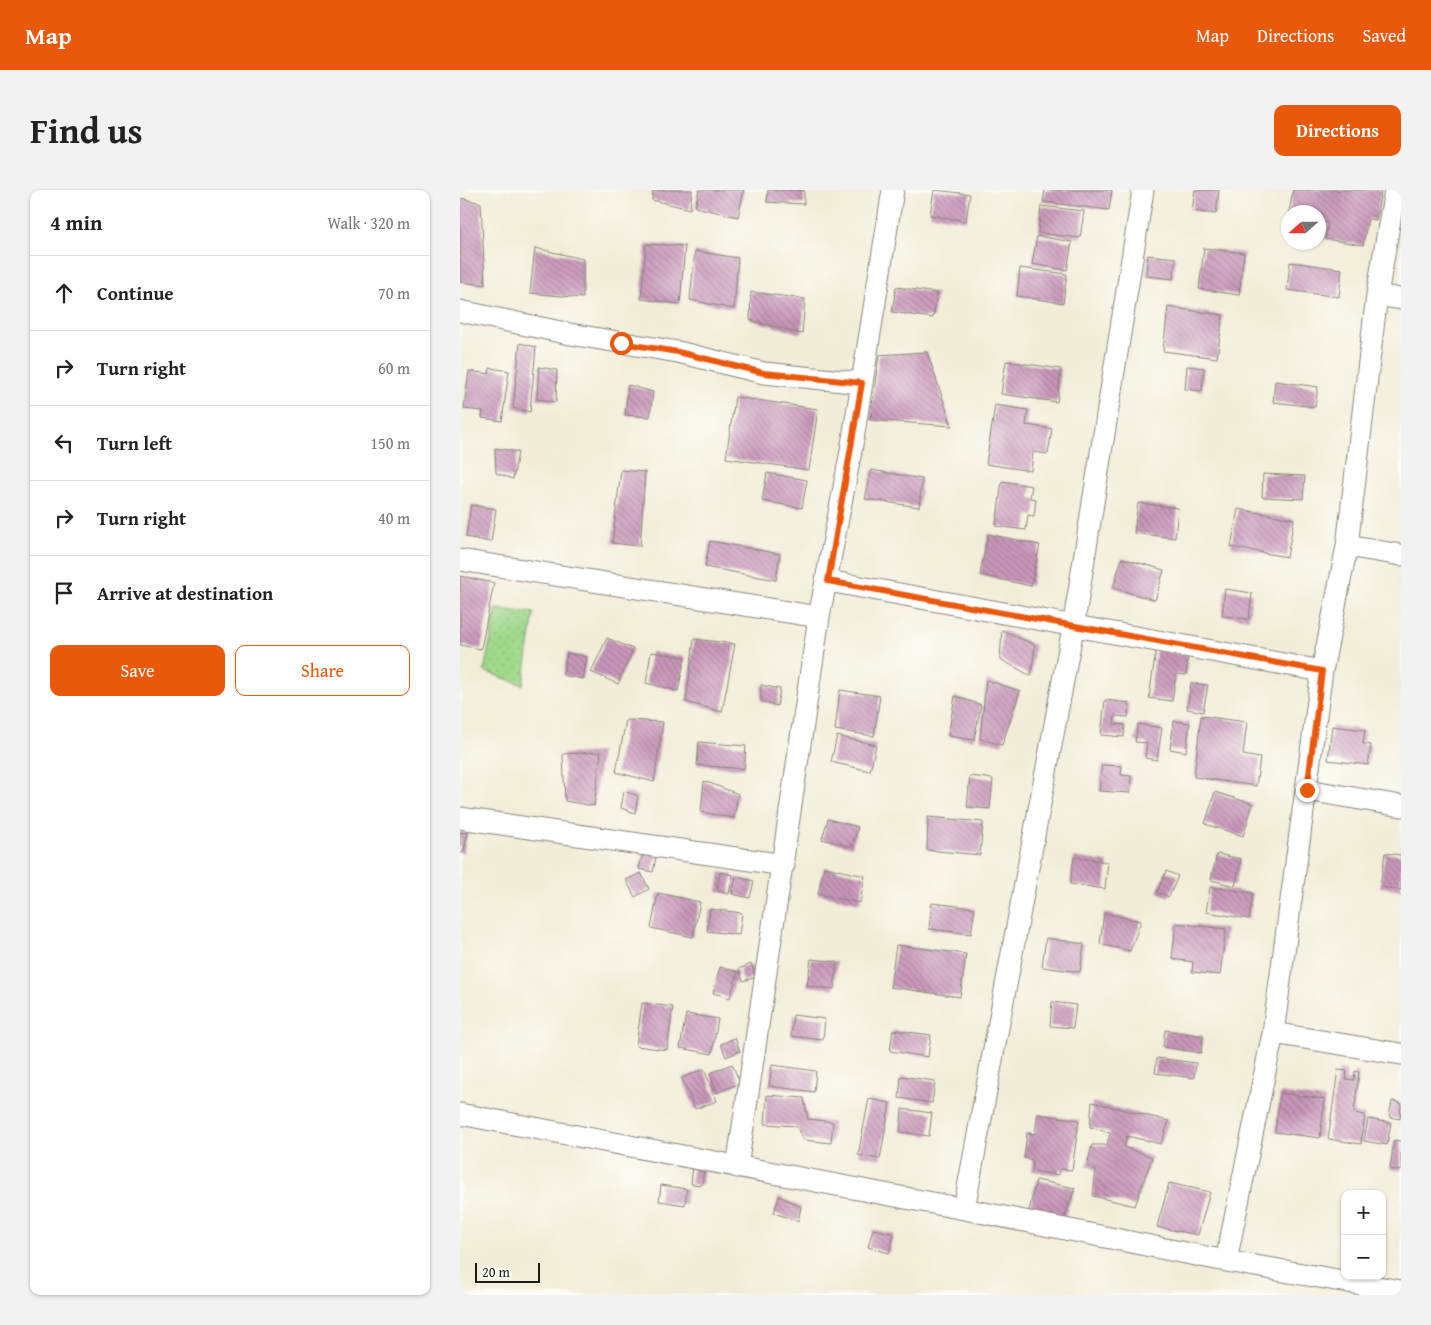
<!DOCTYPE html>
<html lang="en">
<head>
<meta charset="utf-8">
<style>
  :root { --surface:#fff; --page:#f2f2f2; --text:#222; --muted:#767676; --line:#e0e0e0; --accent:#ea580c }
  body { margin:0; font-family:"Gentium Book Plus",serif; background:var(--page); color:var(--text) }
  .controls { position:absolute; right:15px; bottom:15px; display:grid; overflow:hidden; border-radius:10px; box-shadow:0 1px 4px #0004 }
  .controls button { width:45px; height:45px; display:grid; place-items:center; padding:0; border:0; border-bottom:1px solid var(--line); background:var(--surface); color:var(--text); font:25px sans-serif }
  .compass { position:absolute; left:821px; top:15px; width:45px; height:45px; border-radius:50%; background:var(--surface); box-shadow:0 1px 4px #0004; rotate:249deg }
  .scale { position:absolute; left:15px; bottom:12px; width:65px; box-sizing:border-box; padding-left:5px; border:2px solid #1c1c1c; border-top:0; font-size:14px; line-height:18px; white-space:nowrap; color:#1c1c1c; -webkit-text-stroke:4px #fdfcf7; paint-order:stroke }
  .stop { position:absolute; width:15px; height:15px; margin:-11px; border:4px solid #ea580c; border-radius:50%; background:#fff }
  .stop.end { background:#ea580c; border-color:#fff; box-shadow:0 1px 5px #0008 }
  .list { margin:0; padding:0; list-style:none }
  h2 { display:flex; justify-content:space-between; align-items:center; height:65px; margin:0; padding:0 20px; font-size:21px }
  h2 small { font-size:16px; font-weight:400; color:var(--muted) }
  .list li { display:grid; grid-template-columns:32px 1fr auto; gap:15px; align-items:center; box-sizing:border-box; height:75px; padding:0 20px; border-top:1px solid var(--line) }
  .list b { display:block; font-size:19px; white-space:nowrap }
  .list em { font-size:16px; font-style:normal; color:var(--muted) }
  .actions { display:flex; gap:10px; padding:15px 20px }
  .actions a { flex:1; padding:11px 0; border:1px solid var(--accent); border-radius:10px; text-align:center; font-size:18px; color:var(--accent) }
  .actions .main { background:var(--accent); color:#fff }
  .icon { flex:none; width:28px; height:28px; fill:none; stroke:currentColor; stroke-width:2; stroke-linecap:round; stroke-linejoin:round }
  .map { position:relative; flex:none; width:941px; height:1105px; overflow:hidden; border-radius:10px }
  header { display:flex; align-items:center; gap:30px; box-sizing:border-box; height:70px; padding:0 25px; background:var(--accent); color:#fff }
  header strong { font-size:24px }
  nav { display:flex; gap:28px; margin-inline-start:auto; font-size:18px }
  .intro { display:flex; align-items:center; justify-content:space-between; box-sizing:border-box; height:120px; padding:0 30px }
  h1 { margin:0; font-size:35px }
  .button { padding:12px 22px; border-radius:10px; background:var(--accent); color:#fff; font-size:18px; font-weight:700 }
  main { display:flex; gap:30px; padding:0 30px }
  aside { flex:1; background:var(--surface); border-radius:10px; box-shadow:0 1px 4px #0004 }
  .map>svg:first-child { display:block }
  .park { fill:url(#park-dots); stroke:#5e7a54 }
  .building { fill:url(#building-back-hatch) }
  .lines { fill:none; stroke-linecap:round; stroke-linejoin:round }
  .minor-casing { stroke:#87847a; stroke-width:23 }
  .minor { stroke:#fff; stroke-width:21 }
  .route { stroke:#ea580c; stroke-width:6 }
</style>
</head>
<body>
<header>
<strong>Map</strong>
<nav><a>Map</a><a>Directions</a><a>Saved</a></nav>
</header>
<div class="intro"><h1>Find us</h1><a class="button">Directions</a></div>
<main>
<aside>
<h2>4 min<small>Walk · 320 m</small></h2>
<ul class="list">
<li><svg class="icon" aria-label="ahead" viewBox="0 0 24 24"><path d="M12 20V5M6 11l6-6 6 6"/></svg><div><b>Continue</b></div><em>70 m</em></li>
<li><svg class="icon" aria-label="right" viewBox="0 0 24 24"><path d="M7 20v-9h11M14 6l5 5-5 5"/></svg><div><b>Turn right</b></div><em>60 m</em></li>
<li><svg class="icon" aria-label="left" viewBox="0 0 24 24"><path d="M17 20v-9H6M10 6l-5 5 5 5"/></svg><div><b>Turn left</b></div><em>150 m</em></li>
<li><svg class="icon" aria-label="right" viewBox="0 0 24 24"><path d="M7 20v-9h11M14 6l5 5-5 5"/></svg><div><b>Turn right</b></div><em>40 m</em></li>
<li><svg class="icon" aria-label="arrive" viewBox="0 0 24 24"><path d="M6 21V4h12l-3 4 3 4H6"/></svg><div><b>Arrive at destination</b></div></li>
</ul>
<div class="actions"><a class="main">Save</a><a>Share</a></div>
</aside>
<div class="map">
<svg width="941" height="1105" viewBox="0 0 941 1105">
  <defs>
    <pattern id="park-dots" width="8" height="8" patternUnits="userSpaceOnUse" patternTransform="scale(1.25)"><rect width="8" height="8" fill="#a0d98c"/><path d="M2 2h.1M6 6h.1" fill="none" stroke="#89ba78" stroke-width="1.8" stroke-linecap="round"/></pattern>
    <pattern id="building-back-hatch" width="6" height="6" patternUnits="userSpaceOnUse" patternTransform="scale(1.25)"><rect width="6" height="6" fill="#c996ba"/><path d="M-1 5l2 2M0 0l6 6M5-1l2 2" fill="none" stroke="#a27a96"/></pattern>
  </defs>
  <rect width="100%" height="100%" fill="#fdfcf7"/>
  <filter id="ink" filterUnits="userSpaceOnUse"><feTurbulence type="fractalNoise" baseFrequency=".02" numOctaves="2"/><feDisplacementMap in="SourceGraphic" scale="10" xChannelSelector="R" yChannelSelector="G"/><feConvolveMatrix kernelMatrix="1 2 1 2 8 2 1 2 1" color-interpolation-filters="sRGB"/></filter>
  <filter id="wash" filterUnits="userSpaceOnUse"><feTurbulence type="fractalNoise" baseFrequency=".0096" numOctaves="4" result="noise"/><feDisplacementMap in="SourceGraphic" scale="20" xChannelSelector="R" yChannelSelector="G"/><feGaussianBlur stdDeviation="1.12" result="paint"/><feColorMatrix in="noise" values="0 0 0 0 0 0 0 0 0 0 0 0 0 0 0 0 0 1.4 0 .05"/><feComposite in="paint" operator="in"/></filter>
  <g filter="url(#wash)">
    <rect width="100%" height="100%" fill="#f2edd8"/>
    <path class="park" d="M37,419L74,423L63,495L24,481Z"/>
    <g id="blocks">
      <path class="building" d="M193,0H232L230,19L192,10Z
        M239,0H284L278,27L235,17Z
        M308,0H344V14L307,12Z
        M474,0L510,4L506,31L470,25Z
        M585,0H652L649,20L583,12Z
        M735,0H759L756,24L732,21Z
        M833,0H921L916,30L908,29L903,55L865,49L868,33L858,32V22H829Z
        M0,8L21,13L25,95L0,92Z
        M581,16L624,21L620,48L578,43Z
        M577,46L612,52L607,80L572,74Z
        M186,54L225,56L220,114L181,109Z
        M75,58L123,69V108L70,103Z
        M744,58L784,63L779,105L739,99Z
        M235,61L278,68L274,119L230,110Z
        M688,65L716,68L713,89L686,86Z
        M830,72L882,79L879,107L827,100Z
        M560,78L607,84L603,113L557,106Z
        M436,97L477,103L473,128L432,122Z
        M291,102L345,109L342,144L290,130Z
        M708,117L763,125L757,168L703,161Z
        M60,153L76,157L70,222L53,218Z
        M467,162L492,236L410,230L419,165Z
        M546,171L601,179L597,212L541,204Z
        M727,176L744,178L742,201L725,199Z
        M79,177L97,180L96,212L77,209Z
        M30,178L49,181L42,231L22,228L23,221L4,219L9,181L29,184Z
        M815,191L858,197L855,217L813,212Z
        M168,195L193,202L190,227L165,225Z
        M275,207L358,219L349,280L266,268Z
        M535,215L568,220L566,235L592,239L588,264L573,262L571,281L526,274Z
        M35,258L58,262L53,289L36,283Z
        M161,280L185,282L180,356L152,353Z
        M412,280L462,289L459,317L405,309Z
        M307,283L347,290L342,318L302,311Z
        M803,284L845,286L843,309L802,307Z
        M542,291L572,296L570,308L576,309L574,326L568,325L566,340L536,336Z
        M678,313L718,318L715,348L674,343Z
        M11,315L36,319L31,352L6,347Z
        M778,319L834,329L827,367L771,357Z
        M528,344L580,355L571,396L520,385Z
        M250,351L320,364L316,390L245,377Z
        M662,368L704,380L695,410L653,398Z
        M0,386L34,393L21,459L0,455Z
        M765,399L792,403L789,429L762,426Z
        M542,440L575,455L571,486L540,469Z
        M147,448L173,459L158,494L131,482Z
        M234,449L275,454L262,522L226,512Z
        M696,460L728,465L726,485L716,484L712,511L689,508Z
        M191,462L225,467L218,501L186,493Z
        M107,463L127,467L123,489L103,485Z
        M526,490L560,501L542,555L520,549Z
        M731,493L748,495L743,522L727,519Z
        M301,495L320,499L317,516L301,511Z
        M380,500L420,506L414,546L375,540Z
        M495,506L521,515L514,550L488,546Z
        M645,510L669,513L668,527L655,526L654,534L665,535L664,547L641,545Z
        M741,526L787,532L783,565L800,568L796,596L734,587Z
        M166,530L203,532L194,592L156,582Z
        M714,531L730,533L726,562L710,559Z
        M678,534L702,538L697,570L685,568L687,553L675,552Z
        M872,536L905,540L903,554L911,555L908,575L868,570Z
        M377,546L416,555L410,581L371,572Z
        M239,552L286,556L284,579L237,575Z
        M141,562L134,616L105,611L103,564Z
        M642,575L662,576L661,585L671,586L670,603L639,601Z
        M510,586L533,589L530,619L507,617Z
        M244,591L278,604L274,628L241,622Z
        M164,601L178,606L175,623L161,618Z
        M755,602L793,614L783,646L745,634Z
        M468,627L523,632L520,665L467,660Z
        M368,629L398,637L392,657L362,649Z
        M0,642L8,643L3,663H0Z
        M184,659L197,662L193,682L179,679Z
        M925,663L941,665V700L920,697Z
        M757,664L781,669L775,696L751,690Z
        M614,667L648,672L645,699L610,694Z
        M364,677L405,686L400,713L358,704Z
        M706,681L718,686L709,707L697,702Z
        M260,682L273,685L269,704L257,701Z
        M181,683L189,699L175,707L166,690Z
        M276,687L294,691L290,708L272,704Z
        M750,697L793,703L789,729L746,722Z
        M198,703L240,712L233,747L191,738Z
        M472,713L515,718L511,744L469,739Z
        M250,719L282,723L279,745L247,741Z
        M644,723L681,731L670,761L640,754Z
        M716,733L766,739L760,785L732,782L733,772L712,769Z
        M586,748L624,754L620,782L582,777Z
        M436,755L506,764L500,807L430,797Z
        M351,769L377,772L374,799L347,796Z
        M291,774L296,787L283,791L279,779Z
        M260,777L278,782L270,808L253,803Z
        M592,812L616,815L613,838L590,836Z
        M182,813L213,817L207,860L176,856Z
        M226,824L258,829L252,864L220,858Z
        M333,825L365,829L363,850L331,846Z
        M433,840L471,845L468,867L430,861Z
        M705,840L743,846L741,863L703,857Z
        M275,848L280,861L266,867L261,854Z
        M697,868L736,873L734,888L695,883Z
        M272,874L280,893L257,903L250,883Z
        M312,875L356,881L354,902L309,896Z
        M244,879L257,911L235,919L222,888Z
        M878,880L887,881L886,889L894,890L895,881L899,882L894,923L905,925L901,954L868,949Z
        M441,886L475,891L472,913L439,908Z
        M820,903L865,909L860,948L815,942Z
        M307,905L344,908L348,929L373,932L371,953L344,950L336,936L305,934Z
        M409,909L430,913L420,969L398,965Z
        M932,911L941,913L940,929L929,927Z
        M632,912L709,931L701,954L667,946L664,957L692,967L675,1016L633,1006L636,980L627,976L632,955H647L650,943L630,937Z
        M442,919L472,923L469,946L440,942Z
        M578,924L619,930L612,980L600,979L599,985L572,981L573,970L564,968L567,943L575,944Z
        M908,929L931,933L927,955L904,951Z
        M934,950L941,951V981L930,979Z
        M233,975L244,977L242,995L231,994Z
        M576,990L615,998L604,1029L569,1021Z
        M709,993L750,1002L738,1045L697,1037Z
        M201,995L227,999L225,1015L199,1011Z
        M319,1006L341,1017L338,1031L314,1023Z
        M413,1039L434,1044L429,1063L408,1057Z"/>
    </g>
  </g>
  <g filter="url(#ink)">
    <use href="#blocks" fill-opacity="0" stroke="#87847a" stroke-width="1"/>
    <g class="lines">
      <g class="minor-casing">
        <path id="minor" d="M917,105L941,109
          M0,121L110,144L218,162L304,183L402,193
          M887,356L941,365
          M0,370L359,427
          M368,391L862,481
          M847,600L941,616
          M0,628L324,675
          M813,843L941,864
          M0,924L504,1019L766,1071L941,1101
          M277,977L359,427L391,261L433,0
          M504,1019L613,438L683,0
          M766,1071L813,843L862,481L887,356L917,105L935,0"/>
      </g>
      <use href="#minor" class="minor"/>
    </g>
  </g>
  <g class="lines" filter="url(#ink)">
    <path class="route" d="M161,153L218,162L304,183L402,193L368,391L862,481L847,600"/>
  </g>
</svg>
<div class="controls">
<button>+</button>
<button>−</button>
</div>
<svg class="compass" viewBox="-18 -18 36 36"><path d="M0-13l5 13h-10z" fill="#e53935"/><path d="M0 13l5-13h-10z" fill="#767676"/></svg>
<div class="scale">20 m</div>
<div class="stop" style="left:161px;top:153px"></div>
<div class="stop end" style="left:847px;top:600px"></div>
</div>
</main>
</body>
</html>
